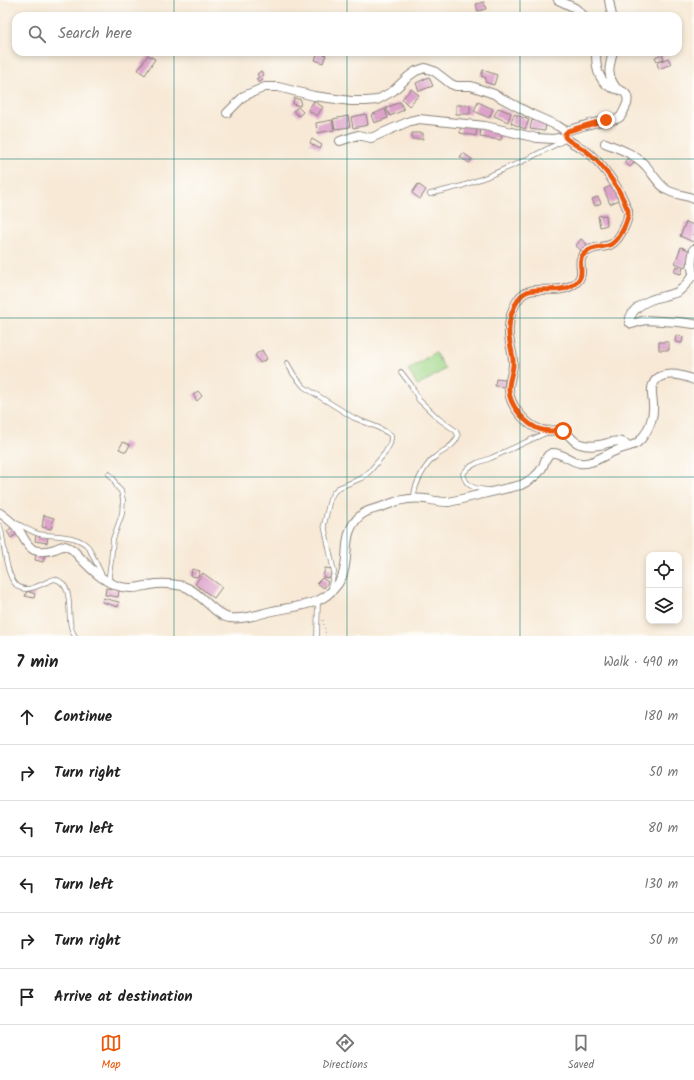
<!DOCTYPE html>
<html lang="en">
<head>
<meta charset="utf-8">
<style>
  :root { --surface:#fff; --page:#f2f2f2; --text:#222; --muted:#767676; --line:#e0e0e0; --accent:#ea580c }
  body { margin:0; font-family:Kalam,sans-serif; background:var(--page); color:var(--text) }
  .controls { position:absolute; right:12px; bottom:12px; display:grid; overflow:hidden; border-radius:8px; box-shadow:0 2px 6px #0003 }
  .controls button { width:36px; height:36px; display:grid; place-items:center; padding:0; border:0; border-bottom:1px solid var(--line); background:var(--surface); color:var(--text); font:20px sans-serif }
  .stop { position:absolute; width:12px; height:12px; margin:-9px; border:3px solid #ea580c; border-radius:50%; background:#fff }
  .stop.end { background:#ea580c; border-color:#fff; box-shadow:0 1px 4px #0008 }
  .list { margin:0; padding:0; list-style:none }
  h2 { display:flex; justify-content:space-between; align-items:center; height:52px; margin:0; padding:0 16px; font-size:17px }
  h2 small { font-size:13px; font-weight:400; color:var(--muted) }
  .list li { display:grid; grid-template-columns:26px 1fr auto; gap:12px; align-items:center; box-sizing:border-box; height:56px; padding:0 16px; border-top:1px solid var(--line) }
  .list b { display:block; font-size:15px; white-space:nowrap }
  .list em { font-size:13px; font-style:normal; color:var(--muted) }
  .icon { flex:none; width:22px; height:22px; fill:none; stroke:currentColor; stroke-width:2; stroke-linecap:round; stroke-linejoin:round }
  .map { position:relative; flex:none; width:694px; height:636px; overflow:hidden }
  .search { position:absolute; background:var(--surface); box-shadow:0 2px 6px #0003; left:12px; right:12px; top:12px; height:44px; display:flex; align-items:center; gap:10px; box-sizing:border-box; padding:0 14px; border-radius:12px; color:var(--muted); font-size:15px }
  .sheet { height:388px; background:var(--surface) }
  nav { display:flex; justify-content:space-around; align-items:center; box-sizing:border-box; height:56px; border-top:1px solid var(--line); background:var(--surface); font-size:11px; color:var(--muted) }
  nav a { display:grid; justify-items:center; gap:2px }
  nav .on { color:var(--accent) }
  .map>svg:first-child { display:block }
  .green { fill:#a1d88a; stroke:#5e7a53 }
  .building { fill:#dda2ca }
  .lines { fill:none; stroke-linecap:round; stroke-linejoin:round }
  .lane-casing { stroke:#8a8279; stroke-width:5.5 }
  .street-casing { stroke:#8a8279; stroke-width:10 }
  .path { stroke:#8a8279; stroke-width:1; stroke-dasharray:1 3; stroke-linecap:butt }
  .lane { stroke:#fff; stroke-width:4 }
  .street { stroke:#fff; stroke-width:8 }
  .route { stroke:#ea580c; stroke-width:5 }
  .grid { fill:none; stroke:#0f766e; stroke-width:1; stroke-opacity:0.55 }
</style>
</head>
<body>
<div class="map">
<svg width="694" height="636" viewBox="0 0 694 636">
  <rect width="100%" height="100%" fill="#fdfcf7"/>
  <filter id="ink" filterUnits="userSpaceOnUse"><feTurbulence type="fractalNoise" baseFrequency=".025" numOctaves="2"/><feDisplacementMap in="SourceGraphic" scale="8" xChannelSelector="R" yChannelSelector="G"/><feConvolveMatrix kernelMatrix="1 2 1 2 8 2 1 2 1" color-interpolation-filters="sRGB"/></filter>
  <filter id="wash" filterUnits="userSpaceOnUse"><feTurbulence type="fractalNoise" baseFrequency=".012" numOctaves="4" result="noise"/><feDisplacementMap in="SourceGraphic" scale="16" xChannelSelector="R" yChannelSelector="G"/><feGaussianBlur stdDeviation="0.9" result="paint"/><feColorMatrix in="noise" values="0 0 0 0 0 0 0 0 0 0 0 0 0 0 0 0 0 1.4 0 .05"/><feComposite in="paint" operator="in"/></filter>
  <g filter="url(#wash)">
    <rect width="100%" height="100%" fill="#f7e9d6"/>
    <path class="green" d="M435,352L445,369L418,386L408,370Z"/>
    <g id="blocks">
      <path class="building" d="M484,2L486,9L478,11L476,4Z
        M318,52L326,55L323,63L315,60Z
        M662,54L664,59L657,61L655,57Z
        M148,55L155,59L145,75L138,70Z
        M668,58L671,64L659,69L657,63Z
        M483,70L497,75L494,85L485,82L486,78L481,76Z
        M261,71L264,75L261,77L263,80L259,83L256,79L259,77L257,74Z
        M429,77L433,86L419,91L416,83Z
        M411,89L419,95L409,106L402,99Z
        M294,98L301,100L300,106L293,104Z
        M314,101L323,107L317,116L308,110Z
        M400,102L404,110L390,116L386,108Z
        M478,102L493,109L489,118L474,111Z
        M456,105H470V114H456Z
        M298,107L303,112L299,116L293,111Z
        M498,108L511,113L508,122L494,116Z
        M385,109L388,118L374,123L371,115Z
        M366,114L368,125L353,128L351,117Z
        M514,114L529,120L525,129L511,123Z
        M348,116L350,127L335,129L333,119Z
        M332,120L334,130L317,133L316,123Z
        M532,120L546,122L545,131L530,129Z
        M461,125L477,128L476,136L460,133Z
        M481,128L502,131L501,140L480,137Z
        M412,133H423V139H412Z
        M312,139L322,145L320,149L310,143Z
        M463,153L472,159L469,163L460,157Z
        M630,156L636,161L630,167L624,162Z
        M418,184L426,190L420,199L412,193Z
        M613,185L619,200L610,204L604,189Z
        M598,197L601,203L595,206L592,199Z
        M606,215L607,225L600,227L598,216Z
        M686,222L694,225V240L693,242L680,236Z
        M581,239L587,244L582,251L576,246Z
        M681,247L691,251L685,267L675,263Z
        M676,266L683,268L681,274L674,272Z
        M676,335L683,337L682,343L675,342Z
        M659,342H669V350H659Z
        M262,350L267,359L260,363L255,355Z
        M496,379L505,380L504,387L495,386Z
        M198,391L202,396L197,401L193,395Z
        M123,442L130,445L126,452L119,449Z
        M44,515L54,518L51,529L42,527Z
        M13,527L17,534L11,538L7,531Z
        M36,535L48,537L47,543L35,541Z
        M36,553L45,555L43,562L35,560Z
        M325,568L332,569L330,578L323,577Z
        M192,569L200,571L198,577L191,576Z
        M203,573L222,587L214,598L195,584Z
        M322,578L328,582L324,588L317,583Z
        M106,588L119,590L118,597L105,595Z
        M27,591L35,594L34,598L25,596Z
        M103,598L119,602L118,607L102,602Z"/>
    </g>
  </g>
  <g filter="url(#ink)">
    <use href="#blocks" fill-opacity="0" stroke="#8a8279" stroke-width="1"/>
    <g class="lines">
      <g class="lane-casing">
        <path id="lane" d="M430,194L462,186L486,177L521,162L567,139
          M287,363L294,375L304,387L354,418L377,427L388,433L391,435V438L390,444L385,453L370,471L362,478L338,488L334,492L330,499L324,525L334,572L331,585L332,590
          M401,372L411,385L419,400L439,419L456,431L458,436C455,446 442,451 435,457C425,465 413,486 414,499
          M109,474L113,478L117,487L121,491L123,500L122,514L113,539L111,561L109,575V581
          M489,490C477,489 466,488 463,474L468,468L477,463L491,458L548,432
          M16,523C23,526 31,532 39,534C55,537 79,534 89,548L103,577
          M0,526C5,541 4,589 26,589C36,589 46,581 55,579C78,586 63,620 75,636
          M317,636L318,600"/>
      </g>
      <g class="street-casing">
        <path id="street" d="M558,0L575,8L584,16
          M609,0L612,16
          M596,52C596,66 597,79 610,87C615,89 621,89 625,93C628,96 628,100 627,104C625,108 623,114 620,117C616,121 610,120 605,121C593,122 581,127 569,130L566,132L565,137C570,143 579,146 585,150C601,162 619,187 626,206C627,208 628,209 628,211C629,221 619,241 610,245C602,248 592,246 585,253C573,263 591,275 571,286C555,295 532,283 520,297C510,310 507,327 510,343C511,349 513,355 513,361C514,370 509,379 509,388C508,404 526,426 542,430C549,432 556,429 563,431C570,434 572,442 580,444C586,446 593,446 599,445C611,443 618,437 629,446
          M613,52C609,68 606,75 617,89
          M227,113L244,96L265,87H278L314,96L351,101H366L377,100L393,91L409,76L416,71L425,68L434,71L451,84L456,86H471L494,94L531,114L558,126L567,132
          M340,141L358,135L371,138L410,121L419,119L485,126L537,138L553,139L565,137
          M605,143C620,149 635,154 646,166C653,174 658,184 667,190C675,195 686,195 694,199
          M694,249C692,258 690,267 694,276
          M693,275C689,280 685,287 679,291C675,294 670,294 664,296C651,299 631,306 629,322L632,324L645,320L679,322L694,324
          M0,513C7,518 14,523 19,530C23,536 26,546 34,550C40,552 49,551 55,549C58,548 61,546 64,546C67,546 70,548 73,550C88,566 107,589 132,588C138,588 144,586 150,585C160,583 173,584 183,586C200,591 215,616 230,618C244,620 259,614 272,611C286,608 309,606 321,599C330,594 338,585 342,577C351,555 340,533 361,515C367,510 374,509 381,507C387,505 392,503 398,501C406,499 417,498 425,499C429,499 433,501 437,501C441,502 445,502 449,502L521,485C529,481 538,476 542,468C545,463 545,455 552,453C562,452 571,462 580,463C592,465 604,455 615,451C621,448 629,447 635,444C638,443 640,440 642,438C648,431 653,419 653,410C654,403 651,395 652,388C656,368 682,375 694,380"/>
      </g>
      <path class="path" d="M323,620L326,636"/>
      <use href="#lane" class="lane"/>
      <use href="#street" class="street"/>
    </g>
  </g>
  <g class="lines" filter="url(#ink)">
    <path class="route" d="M563,431C556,430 549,432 542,430C526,426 508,404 509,388C509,379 514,370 513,361C513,355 511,349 510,343C507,327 510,311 520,297C532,283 555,295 571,286C591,275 573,263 585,253C592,246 602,248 610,245C619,241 629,221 628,211C628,209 627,208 626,206C619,187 601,162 585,150C579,146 570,143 565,137V134L568,131L598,122L606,120"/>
  </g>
  <path class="grid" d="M174,0V16M347,0V16M520,0V16M174,52V636M347,52V636M520,52V636M0,159H694M0,318H694M0,477H694"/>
</svg>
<div class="controls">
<button><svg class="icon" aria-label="locate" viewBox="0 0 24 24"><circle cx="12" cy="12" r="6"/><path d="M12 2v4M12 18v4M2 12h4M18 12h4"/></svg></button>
<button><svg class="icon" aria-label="layers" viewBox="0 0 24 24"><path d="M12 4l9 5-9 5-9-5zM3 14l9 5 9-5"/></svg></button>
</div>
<div class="stop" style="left:563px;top:431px"></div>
<div class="stop end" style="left:606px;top:120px"></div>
<div class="search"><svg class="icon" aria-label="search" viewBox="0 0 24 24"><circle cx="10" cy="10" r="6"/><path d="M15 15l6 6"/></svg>Search here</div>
</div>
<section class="sheet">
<h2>7 min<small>Walk · 490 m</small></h2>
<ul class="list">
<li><svg class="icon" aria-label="ahead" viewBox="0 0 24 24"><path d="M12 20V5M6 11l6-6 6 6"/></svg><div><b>Continue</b></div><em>180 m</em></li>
<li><svg class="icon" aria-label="right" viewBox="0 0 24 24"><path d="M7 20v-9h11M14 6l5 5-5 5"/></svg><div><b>Turn right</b></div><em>50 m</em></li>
<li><svg class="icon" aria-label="left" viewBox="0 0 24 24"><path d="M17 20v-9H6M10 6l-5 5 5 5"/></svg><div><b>Turn left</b></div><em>80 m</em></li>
<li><svg class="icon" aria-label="left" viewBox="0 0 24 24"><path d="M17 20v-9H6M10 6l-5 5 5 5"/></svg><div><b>Turn left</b></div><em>130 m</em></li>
<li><svg class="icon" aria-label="right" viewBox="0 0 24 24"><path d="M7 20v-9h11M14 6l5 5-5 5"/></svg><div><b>Turn right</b></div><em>50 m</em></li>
<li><svg class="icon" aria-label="arrive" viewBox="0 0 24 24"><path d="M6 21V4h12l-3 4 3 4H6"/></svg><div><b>Arrive at destination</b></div></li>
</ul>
</section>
<nav>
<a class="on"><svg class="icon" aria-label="map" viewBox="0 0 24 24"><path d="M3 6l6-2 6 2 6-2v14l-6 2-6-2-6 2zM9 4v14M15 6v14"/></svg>Map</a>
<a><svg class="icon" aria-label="directions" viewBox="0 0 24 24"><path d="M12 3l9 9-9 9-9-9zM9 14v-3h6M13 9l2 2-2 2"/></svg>Directions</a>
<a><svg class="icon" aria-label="saved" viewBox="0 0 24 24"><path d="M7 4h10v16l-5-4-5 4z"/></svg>Saved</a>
</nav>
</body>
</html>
